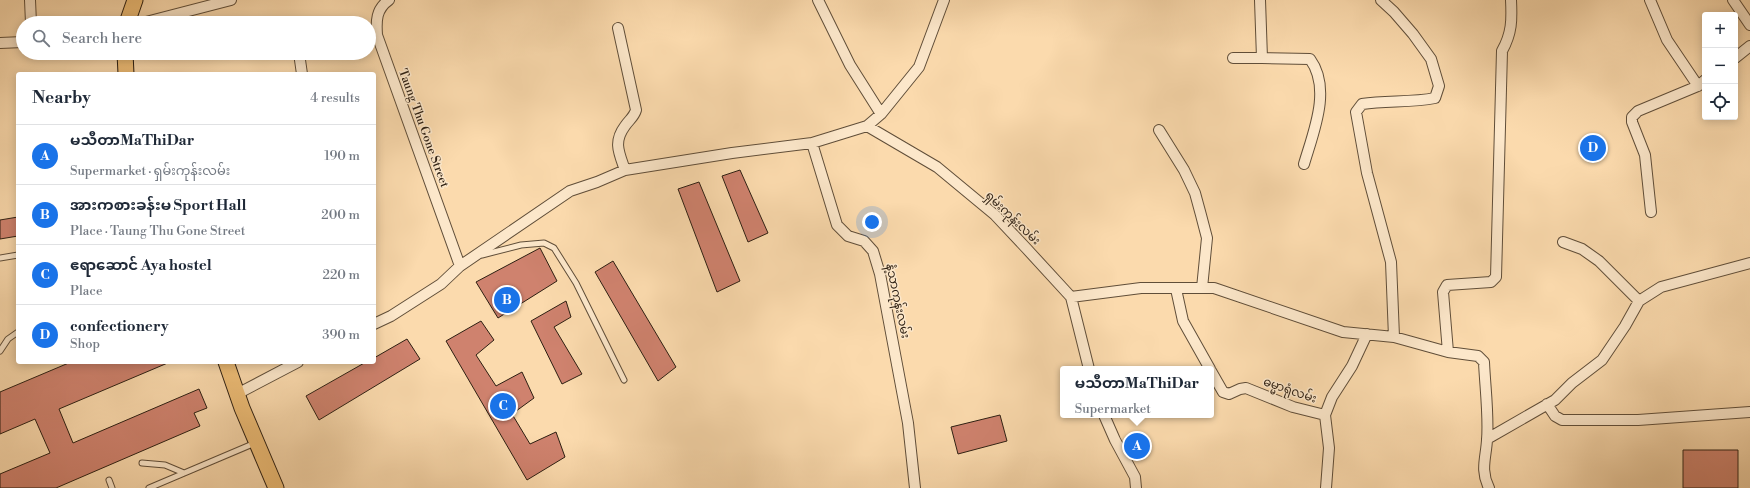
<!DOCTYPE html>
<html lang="en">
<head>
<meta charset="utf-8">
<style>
  :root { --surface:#fff; --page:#f6f6f7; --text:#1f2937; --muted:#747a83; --line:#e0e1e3; --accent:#1a73e8 }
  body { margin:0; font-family:"Libre Bodoni","Noto Sans Myanmar",serif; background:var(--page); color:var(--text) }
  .controls { position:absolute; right:12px; top:12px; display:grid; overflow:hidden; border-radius:4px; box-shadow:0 2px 10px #0003 }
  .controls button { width:36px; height:36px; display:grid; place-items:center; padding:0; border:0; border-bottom:1px solid var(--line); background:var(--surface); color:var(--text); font:20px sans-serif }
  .you { position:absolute; left:872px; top:222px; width:14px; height:14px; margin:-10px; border:3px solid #fff; border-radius:50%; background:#1a73e8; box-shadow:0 0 0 6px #1a73e833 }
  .badge { display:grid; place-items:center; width:26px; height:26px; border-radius:50%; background:var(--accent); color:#fff; font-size:13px; font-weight:700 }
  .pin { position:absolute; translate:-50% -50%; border:2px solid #fff; box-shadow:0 1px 4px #0006 }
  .popup { position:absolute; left:1060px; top:366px; width:154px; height:52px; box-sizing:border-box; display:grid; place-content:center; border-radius:4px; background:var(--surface); filter:drop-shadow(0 1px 3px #0005); font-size:13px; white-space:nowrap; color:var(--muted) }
  .popup b { font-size:15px; color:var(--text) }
  .popup::after { content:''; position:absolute; left:50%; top:100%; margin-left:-8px; border:8px solid transparent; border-top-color:var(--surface) }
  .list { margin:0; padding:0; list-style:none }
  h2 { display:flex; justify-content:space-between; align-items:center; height:52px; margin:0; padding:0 16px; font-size:17px }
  h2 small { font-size:13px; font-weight:400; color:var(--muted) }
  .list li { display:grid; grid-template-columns:26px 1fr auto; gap:12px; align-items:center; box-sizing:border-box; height:60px; padding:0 16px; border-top:1px solid var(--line) }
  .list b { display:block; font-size:15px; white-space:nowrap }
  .list p { margin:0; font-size:13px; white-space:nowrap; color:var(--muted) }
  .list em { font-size:13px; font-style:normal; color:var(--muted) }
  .icon { flex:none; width:22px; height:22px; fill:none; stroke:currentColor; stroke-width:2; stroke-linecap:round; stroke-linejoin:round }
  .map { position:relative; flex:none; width:1750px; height:488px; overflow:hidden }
  .search { position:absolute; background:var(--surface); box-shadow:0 2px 10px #0003; left:16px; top:16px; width:360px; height:44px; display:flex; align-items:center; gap:10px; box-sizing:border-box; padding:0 14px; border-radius:22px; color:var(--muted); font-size:15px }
  .panel { position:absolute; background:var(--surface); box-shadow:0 2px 10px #0003; left:16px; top:72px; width:360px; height:292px; border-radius:4px }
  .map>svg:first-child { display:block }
  .building { fill:#cf826e; stroke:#2d1f12 }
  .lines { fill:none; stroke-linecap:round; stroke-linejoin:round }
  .lane-casing { stroke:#604e39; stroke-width:7 }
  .street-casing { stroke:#604e39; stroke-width:12 }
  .primary-casing { stroke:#2d1f12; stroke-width:17 }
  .lane { stroke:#fce7ca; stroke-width:5 }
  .street { stroke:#fce7ca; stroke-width:10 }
  .primary { stroke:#eebd76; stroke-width:15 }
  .labels { text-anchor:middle; stroke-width:3; stroke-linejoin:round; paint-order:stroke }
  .street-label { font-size:12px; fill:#2d1f12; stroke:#fce7ca }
</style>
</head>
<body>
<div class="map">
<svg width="1750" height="488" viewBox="0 0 1750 488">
  <rect width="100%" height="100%" fill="#fbdaad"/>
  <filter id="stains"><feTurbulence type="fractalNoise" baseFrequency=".005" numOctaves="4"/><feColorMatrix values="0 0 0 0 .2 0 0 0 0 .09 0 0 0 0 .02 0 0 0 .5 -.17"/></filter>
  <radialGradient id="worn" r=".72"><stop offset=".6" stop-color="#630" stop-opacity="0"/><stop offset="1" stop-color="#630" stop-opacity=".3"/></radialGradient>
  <path class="building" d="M740,170L768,233L748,242L722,176Z
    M699,182L740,281L717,292L678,189Z
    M18,217V236L0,239V220Z
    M540,248L557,281L498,318L476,282Z
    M613,261L676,367L658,381L595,272Z
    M566,301L571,317L554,327L582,374L562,384L531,321Z
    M481,321L494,340L476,355L496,386L522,372L534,398L512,414L530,444L556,432L565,457L527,480L446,341Z
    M407,339L420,359L319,420L306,396L366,362H374V358Z
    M71,362H170L59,409L73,443L199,389L207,408L194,413L200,426L56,488H0V474L50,453L35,419L0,434V392Z
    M1000,415L1007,441L958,454L951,427Z
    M1683,450H1738V488H1683Z"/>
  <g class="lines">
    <g class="lane-casing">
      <path id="lane" d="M482,255L521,245L544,243L554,248L576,283L624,380
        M0,258L18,255
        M0,351L8,339L18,332
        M142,463L165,465L184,473
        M109,480L112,488
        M149,488L255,443"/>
    </g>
    <g class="street-casing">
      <path id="street" d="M30,0L31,23
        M389,0C376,9 376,21 377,35L460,266
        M818,0L850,65L881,114
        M1260,0L1262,58L1310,59C1332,89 1313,133 1304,164
        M1381,0L1394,12L1413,34L1431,59L1439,86L1435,98C1411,103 1386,100 1362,104L1356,112L1367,173L1391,262L1394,337
        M1650,0L1667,40L1698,86L1705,80
        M1733,0L1750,25
        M142,23L231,0
        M618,28L636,110C634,117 629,120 625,126C613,142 619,153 625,170
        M0,43L23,42
        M299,53L302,74
        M1233,58H1262
        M1735,58L1750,46
        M867,126L937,167L995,215L1026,248L1071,297L1089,369
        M1159,130L1184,170L1195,193L1201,215L1207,238L1202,288
        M812,143L837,225L848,236L864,241L873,251L880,274L908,423L915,488
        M1651,212L1645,155L1632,122V117L1638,111L1698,86
        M1563,242L1582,249L1599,261L1639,301
        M1176,289L1183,321L1210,369
        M1071,297L1141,288H1214L1343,332L1394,337L1448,352L1478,356L1484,362C1485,386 1489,416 1487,440C1486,458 1480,470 1489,488
        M374,324L391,316L441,284L460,266L570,191L597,182L625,170L732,153L812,143L867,126L881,114L919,67L944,0
        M1448,352L1443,292L1447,285L1491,282L1496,277L1502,51C1512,33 1512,20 1511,0
        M1211,371L1223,392L1229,394L1240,389L1246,388L1293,407L1325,415L1329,448L1326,488
        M237,394L298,362
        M1547,404L1555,416L1562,420H1638L1750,412
        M1104,415L1115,440L1135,477L1136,488
        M1325,415L1332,397L1352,366L1367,334
        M1487,439L1555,400L1572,383L1602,360L1625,326L1639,301L1661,287L1750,263"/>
    </g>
    <g class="primary-casing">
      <path id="primary" d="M127,23L135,0
        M125,53L126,74
        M226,362L242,408L276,488"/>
    </g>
    <use href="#lane" class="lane"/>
    <use href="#street" class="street"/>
    <use href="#primary" class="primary"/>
  </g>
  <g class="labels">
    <g class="street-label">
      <text transform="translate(424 128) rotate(70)" y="4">Taung Thu Gone Street</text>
      <text transform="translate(1013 218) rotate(44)" y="4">ရှမ်းကုန်းလမ်း</text>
      <text transform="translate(898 301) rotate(78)" y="4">နံ့သာကုန်းလမ်း</text>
      <text transform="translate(1290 390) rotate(19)" y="4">ဓမ္မာရုံလမ်း</text>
    </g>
  </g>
  <rect width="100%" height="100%" filter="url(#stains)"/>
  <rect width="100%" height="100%" fill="url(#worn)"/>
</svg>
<div class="controls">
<button>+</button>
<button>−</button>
<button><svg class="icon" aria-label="locate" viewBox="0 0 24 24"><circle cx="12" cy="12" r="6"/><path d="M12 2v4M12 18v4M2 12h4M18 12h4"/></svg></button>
</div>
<div class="you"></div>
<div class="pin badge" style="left:1137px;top:446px">A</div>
<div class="popup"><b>မသီတာMaThiDar</b>Supermarket</div>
<div class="pin badge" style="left:507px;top:300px">B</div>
<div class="pin badge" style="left:503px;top:406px">C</div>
<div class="pin badge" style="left:1593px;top:148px">D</div>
<div class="search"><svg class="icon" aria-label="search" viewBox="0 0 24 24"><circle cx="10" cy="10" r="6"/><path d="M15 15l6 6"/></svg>Search here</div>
<section class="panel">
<h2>Nearby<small>4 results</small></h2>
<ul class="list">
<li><span class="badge">A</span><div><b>မသီတာMaThiDar</b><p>Supermarket · ရှမ်းကုန်းလမ်း</p></div><em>190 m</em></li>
<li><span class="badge">B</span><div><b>အားကစားခန်းမ Sport Hall</b><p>Place · Taung Thu Gone Street</p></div><em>200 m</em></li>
<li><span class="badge">C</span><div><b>ဧရာဆောင် Aya hostel</b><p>Place</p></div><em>220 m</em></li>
<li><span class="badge">D</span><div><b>confectionery</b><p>Shop</p></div><em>390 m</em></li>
</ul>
</section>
</div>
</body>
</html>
